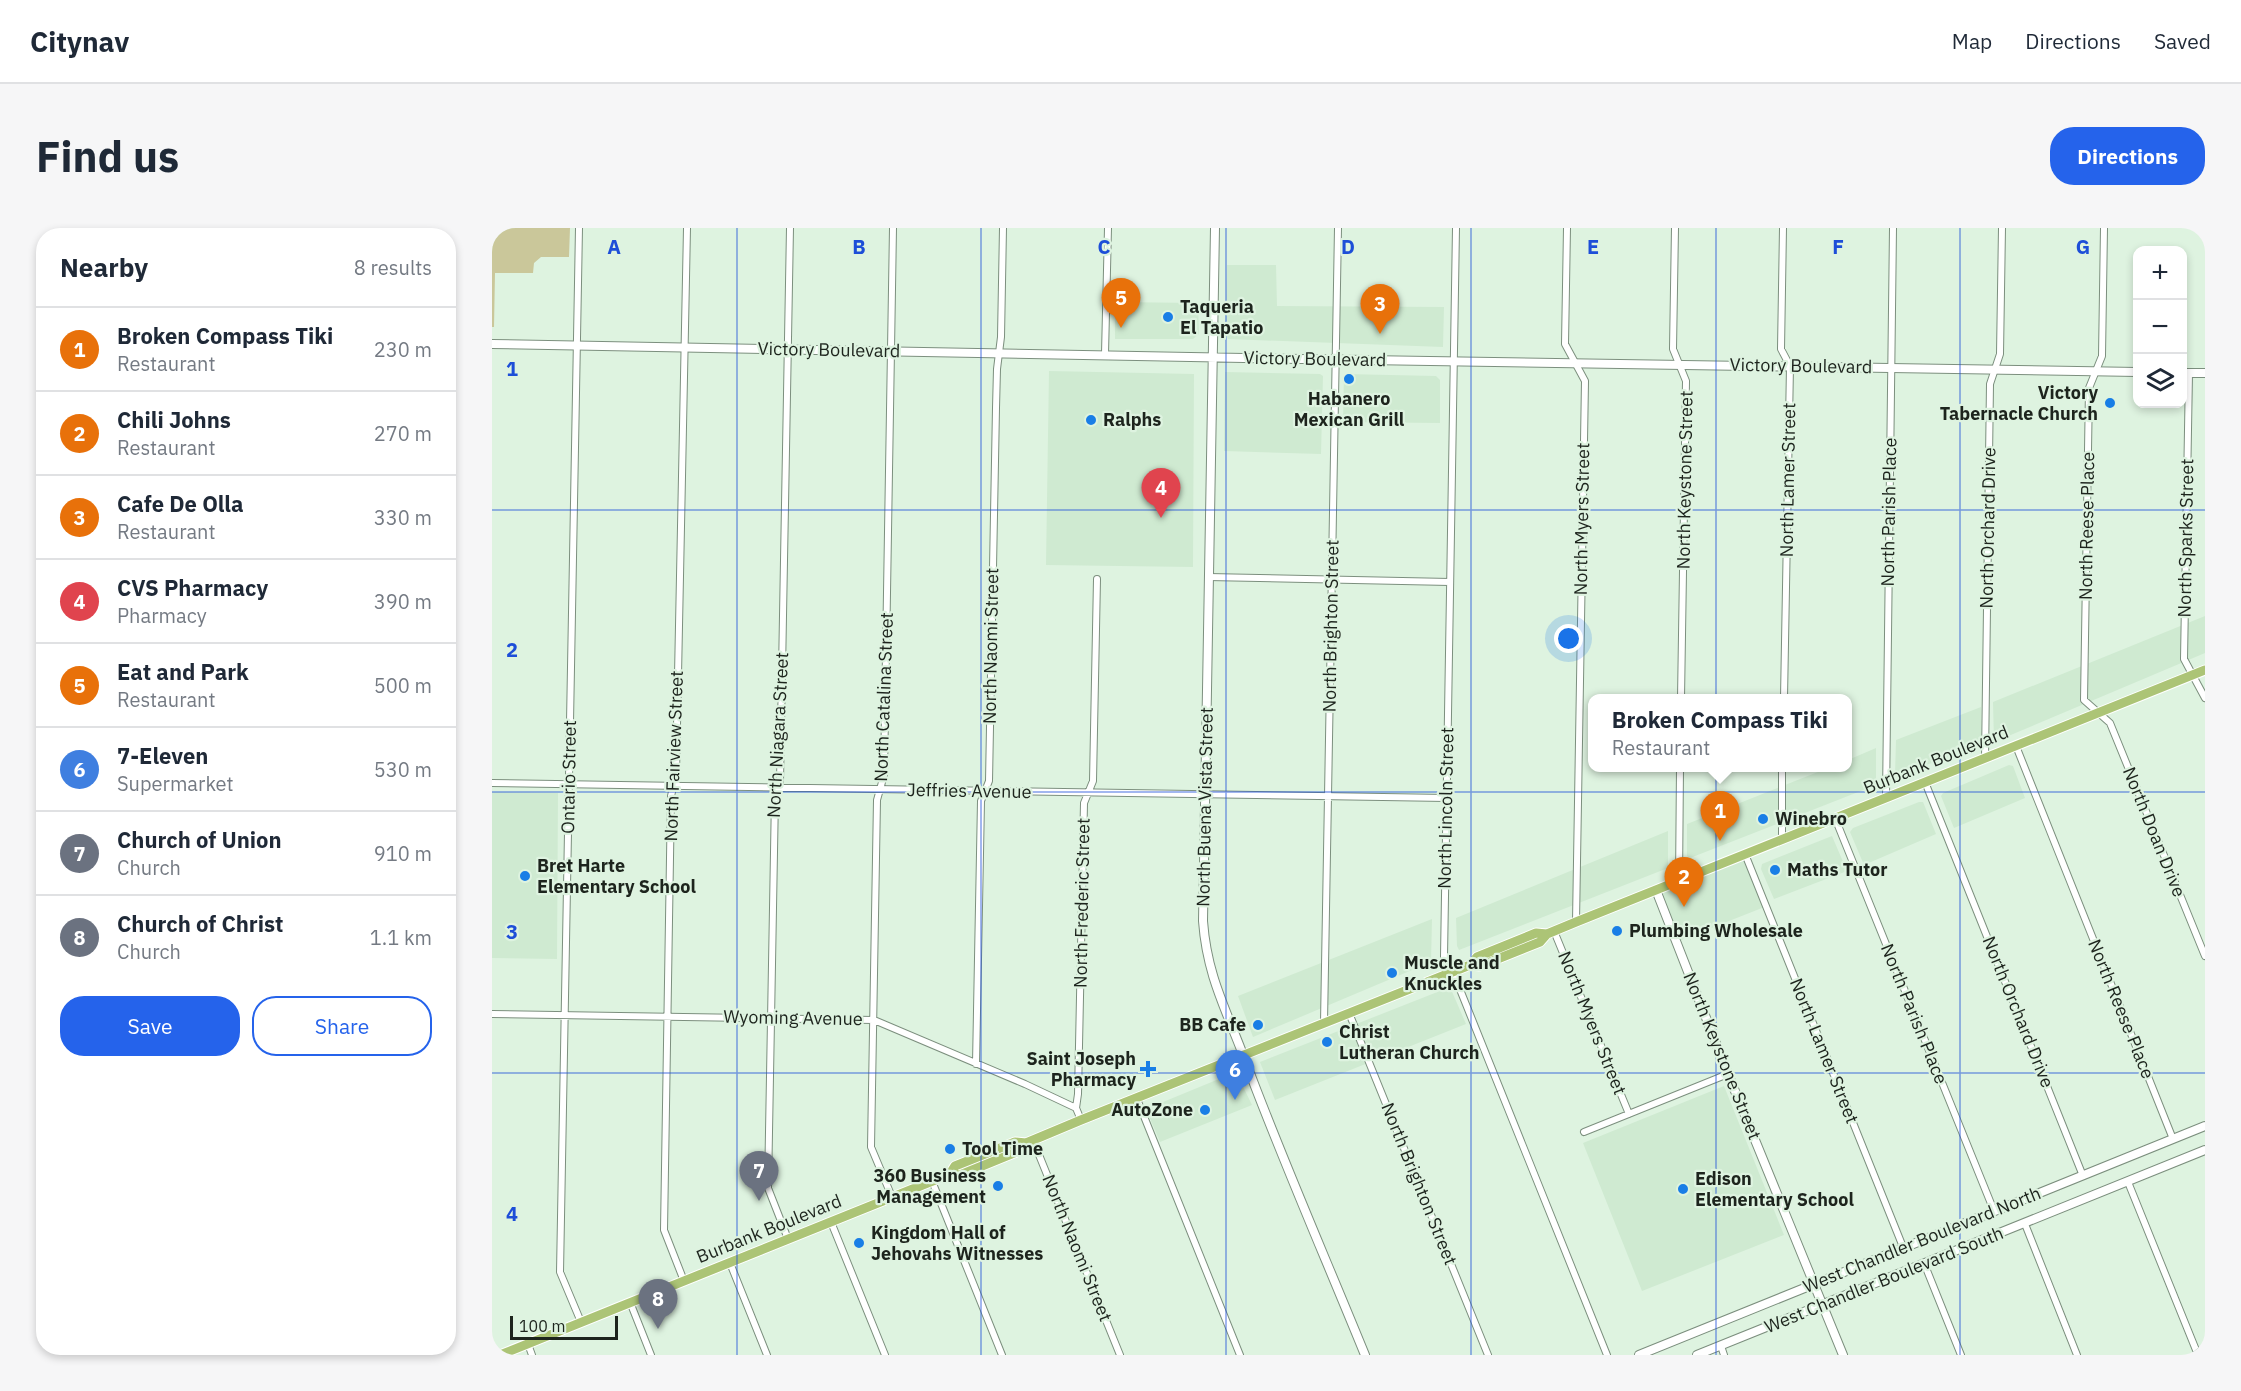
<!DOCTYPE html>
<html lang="en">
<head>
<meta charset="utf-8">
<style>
  :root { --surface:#fff; --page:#f6f6f7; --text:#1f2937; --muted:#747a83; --line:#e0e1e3; --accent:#2563eb }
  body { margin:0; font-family:"IBM Plex Sans",sans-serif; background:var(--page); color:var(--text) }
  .controls { position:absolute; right:18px; top:18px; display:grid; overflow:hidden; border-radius:12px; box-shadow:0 3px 9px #0003 }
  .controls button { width:54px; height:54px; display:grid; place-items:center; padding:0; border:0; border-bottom:2px solid var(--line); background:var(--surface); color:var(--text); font:30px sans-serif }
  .scale { position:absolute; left:18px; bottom:15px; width:108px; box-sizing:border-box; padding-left:6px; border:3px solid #1d241d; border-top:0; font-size:16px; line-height:21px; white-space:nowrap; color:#1d241d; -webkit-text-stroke:4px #def3e0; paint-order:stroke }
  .you { position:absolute; left:1077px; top:411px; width:21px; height:21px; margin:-15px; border:4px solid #fff; border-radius:50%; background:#1a73e8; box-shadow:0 0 0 9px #1a73e833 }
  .badge { display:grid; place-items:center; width:39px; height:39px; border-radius:50%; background:var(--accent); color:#fff; font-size:20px; font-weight:700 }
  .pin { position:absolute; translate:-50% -50px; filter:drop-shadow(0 2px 3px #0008) }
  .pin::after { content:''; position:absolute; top:32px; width:21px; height:18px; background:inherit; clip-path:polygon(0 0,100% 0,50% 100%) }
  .popup { position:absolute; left:1096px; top:466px; width:264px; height:78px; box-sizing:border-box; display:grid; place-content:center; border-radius:12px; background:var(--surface); filter:drop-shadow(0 2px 4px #0005); font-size:20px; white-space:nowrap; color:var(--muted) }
  .popup b { font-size:22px; color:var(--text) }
  .popup::after { content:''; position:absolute; left:50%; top:100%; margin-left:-12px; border:12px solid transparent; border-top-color:var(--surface) }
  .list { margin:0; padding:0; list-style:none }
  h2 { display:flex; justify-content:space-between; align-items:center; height:78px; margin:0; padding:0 24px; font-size:26px }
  h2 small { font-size:20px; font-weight:400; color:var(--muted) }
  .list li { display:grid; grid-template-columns:39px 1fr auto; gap:18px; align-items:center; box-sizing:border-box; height:84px; padding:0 24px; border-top:2px solid var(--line) }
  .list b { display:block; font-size:22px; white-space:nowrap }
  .list p { margin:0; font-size:20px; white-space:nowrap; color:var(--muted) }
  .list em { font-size:20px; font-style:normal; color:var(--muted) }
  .actions { display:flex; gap:12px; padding:18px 24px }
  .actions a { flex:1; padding:14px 0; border:2px solid var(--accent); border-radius:24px; text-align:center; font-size:21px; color:var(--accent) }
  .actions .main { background:var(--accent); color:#fff }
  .icon { flex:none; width:33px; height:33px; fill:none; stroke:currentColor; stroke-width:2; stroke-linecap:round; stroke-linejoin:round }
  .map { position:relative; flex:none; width:1713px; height:1127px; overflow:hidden; border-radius:24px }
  header { display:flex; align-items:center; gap:36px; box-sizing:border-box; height:84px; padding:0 30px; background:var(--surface); border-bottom:2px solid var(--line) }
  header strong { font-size:28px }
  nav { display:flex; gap:33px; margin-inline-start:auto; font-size:21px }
  .intro { display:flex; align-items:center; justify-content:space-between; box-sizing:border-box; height:144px; padding:0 36px }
  h1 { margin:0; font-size:42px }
  .button { padding:15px 27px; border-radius:24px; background:var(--accent); color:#fff; font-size:21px; font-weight:700 }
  main { display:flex; gap:36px; padding:0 36px }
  aside { flex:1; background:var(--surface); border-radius:24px; box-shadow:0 3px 9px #0003 }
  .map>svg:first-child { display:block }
  .built { fill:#cfead1 }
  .green { fill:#cac79a }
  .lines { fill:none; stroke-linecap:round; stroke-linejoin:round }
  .minor-casing { stroke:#7c8f7e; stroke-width:8 }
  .tertiary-casing { stroke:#7c8f7e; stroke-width:10 }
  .secondary-casing { stroke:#7c8f7e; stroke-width:10 }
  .primary-casing { stroke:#fff; stroke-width:11 }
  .minor { stroke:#fff; stroke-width:6 }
  .tertiary { stroke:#fff; stroke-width:8 }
  .secondary { stroke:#fff; stroke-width:8 }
  .primary { stroke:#acc476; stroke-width:9 }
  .grid { fill:none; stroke:#1d4ed8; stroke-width:1.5; stroke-opacity:0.55 }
  .poi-dot { fill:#197ee6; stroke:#def3e0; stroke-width:2 }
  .labels { text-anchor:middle; stroke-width:4.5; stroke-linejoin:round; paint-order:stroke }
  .poi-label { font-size:18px; font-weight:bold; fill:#1d241d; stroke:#def3e0; text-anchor:start }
  .street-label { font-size:18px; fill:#1d241d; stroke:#def3e0 }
  .grid-label { font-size:20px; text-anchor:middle; font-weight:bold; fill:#1d4ed8; stroke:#def3e0; stroke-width:4.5; stroke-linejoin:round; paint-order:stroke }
</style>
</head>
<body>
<header>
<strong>Citynav</strong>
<nav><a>Map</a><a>Directions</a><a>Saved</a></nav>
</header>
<div class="intro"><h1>Find us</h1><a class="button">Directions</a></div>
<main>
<aside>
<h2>Nearby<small>8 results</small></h2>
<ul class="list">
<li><span class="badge" style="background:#e8710a">1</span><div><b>Broken Compass Tiki</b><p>Restaurant</p></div><em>230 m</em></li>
<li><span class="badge" style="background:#e8710a">2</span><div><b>Chili Johns</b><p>Restaurant</p></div><em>270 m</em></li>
<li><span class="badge" style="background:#e8710a">3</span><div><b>Cafe De Olla</b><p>Restaurant</p></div><em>330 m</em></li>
<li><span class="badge" style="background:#e0444e">4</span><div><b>CVS Pharmacy</b><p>Pharmacy</p></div><em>390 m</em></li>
<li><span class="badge" style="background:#e8710a">5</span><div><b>Eat and Park</b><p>Restaurant</p></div><em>500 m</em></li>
<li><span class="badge" style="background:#3f7fe0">6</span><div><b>7-Eleven</b><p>Supermarket</p></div><em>530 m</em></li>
<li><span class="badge" style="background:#6b7280">7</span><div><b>Church of Union</b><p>Church</p></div><em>910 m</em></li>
<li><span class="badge" style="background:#6b7280">8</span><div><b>Church of Christ</b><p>Church</p></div><em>1.1 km</em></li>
</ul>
<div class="actions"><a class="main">Save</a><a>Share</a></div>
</aside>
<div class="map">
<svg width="1713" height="1127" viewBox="0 0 1713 1127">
  <rect width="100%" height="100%" fill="#def3e0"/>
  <path class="built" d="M735,37H784L785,78L952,79L951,119L736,111L733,107Z
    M623,74L706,75L707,106L701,111H623Z
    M557,143L702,146L701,339L554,337Z
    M733,144L828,146L831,148L829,226L732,223Z
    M852,146L944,148L948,152V195L851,194Z
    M1713,388V425L1502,514L1501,474Z
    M1489,479V519L1403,547L1404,512Z
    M1384,520V557L1198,630L1195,628V596L1336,540H1356V532Z
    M1517,537L1521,538L1533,570L1462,600L1449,568L1451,565Z
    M0,564L66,565L65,731L0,730Z
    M1427,574H1431L1444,606L1372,637L1358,604L1361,600Z
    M1176,603V640L967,722L965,718L964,690Z
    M1340,608L1355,643L1282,671L1269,641L1270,636Z
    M1254,628L1275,678L1184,714L1167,664Z
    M940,691L939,734L761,809L746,768Z
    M958,759L974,796L783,872L768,834Z
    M744,844L760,877L668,914L654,881Z
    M1232,858L1292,1007L1150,1063L1091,915Z"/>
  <path class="green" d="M0,0H78L77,29H49L42,35L41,45H3L2,99H0Z"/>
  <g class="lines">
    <g class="minor-casing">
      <path id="minor" d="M87,0L68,1044L89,1094
        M964,0L952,729L967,759L1115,1127
        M1075,0L1073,116L1093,153L1084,694
        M1183,0L1181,121L1194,153L1189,470
        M1291,0L1289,121L1298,138L1292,470
        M1612,0L1610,128L1597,160L1592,472L1618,495L1713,728
        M613,126L616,0
        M1697,145L1692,431L1713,470
        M716,349L958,354
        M1524,518L1681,911
        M1493,530L1498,156L1508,126L1510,0
        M1433,554L1591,948
        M0,555L955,570
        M1394,569L1401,0
        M1343,590L1502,983
        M1290,611V540
        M1253,626L1411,1019
        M1187,653L1188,540
        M1062,703L1137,886
        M857,785L996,1127
        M0,786L382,792L533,856L584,880
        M832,795L846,0
        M484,836L489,573L497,553L504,180L505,141L509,109L511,0
        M645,871L748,1127
        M589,892L584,880L586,866L592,575L601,553L605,351
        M1092,904L1236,846
        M541,912L628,1127
        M440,953L510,1127
        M1636,954L1706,1127
        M400,969L379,919L385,572L392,547L401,0
        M339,994L393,1127
        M1533,996L1585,1127
        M296,1011L276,960L283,568L288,554L298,0
        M238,1035L275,1127
        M1432,1035L1469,1127
        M192,1053L172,1002L179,568L184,547L195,0
        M138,1074L159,1127
        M36,1116L40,1127
        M1229,1118L1232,1127"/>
    </g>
    <g class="tertiary-casing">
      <path id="tertiary" d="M1164,662L1236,846L1351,1127"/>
    </g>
    <g class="secondary-casing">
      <path id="secondary" d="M723,0L711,693C715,748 734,781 753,832C790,931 833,1029 873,1127
        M0,116L752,130L1646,144
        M1690,145H1713
        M1147,1127L1713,898
        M1205,1127L1713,922"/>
    </g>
    <g class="primary-casing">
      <path id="primary" d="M978,737L985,729L1044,705L1055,706
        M458,946L463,938L523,914L534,915
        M8,1127L458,946L468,947L527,923L534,915L589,892L978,737L988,738L1048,714L1055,706L1084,694L1713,442"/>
    </g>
    <use href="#minor" class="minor"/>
    <use href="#tertiary" class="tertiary"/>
    <use href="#secondary" class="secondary"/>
    <use href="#primary" class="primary"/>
  </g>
  <path class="grid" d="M245,0V1127M489,0V1127M734,0V1127M979,0V1127M1224,0V1127M1468,0V1127M0,282H1713M0,564H1713M0,845H1713"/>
  <g class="poi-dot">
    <circle cx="676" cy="89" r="6"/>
    <circle cx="857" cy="151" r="6"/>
    <circle cx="1618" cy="175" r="6"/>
    <circle cx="599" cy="192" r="6"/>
    <circle cx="1271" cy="591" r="6"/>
    <circle cx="1283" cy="642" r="6"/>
    <circle cx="33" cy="648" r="6"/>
    <circle cx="1125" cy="703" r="6"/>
    <circle cx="900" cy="745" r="6"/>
    <circle cx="766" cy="797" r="6"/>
    <circle cx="835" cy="814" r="6"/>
    <path d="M653 832h6v6h6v6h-6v6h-6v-6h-6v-6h6z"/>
    <circle cx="713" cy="882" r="6"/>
    <circle cx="458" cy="921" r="6"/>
    <circle cx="506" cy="958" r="6"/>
    <circle cx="1191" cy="961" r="6"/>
    <circle cx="367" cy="1015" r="6"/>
  </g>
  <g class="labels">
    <g class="poi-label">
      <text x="688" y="85">Taqueria<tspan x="688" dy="21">El Tapatio</tspan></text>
      <text x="1606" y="171" text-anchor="end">Victory<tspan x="1606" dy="21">Tabernacle Church</tspan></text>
      <text x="857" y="177" text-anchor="middle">Habanero<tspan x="857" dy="21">Mexican Grill</tspan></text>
      <text x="611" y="198">Ralphs</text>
      <text x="1283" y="597">Winebro</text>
      <text x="45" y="644">Bret Harte<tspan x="45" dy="21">Elementary School</tspan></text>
      <text x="1295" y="648">Maths Tutor</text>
      <text x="1137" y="709">Plumbing Wholesale</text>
      <text x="912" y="741">Muscle and<tspan x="912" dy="21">Knuckles</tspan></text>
      <text x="754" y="803" text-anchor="end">BB Cafe</text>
      <text x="847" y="810">Christ<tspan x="847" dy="21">Lutheran Church</tspan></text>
      <text x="644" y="837" text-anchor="end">Saint Joseph<tspan x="644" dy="21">Pharmacy</tspan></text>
      <text x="701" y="888" text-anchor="end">AutoZone</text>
      <text x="470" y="927">Tool Time</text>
      <text x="494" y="954" text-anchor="end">360 Business<tspan x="494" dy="21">Management</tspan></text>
      <text x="1203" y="957">Edison<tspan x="1203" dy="21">Elementary School</tspan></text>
      <text x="379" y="1011">Kingdom Hall of<tspan x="379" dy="21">Jehovahs Witnesses</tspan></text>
    </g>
    <g class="street-label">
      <text transform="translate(337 122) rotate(1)" y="6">Victory Boulevard</text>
      <text transform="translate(823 131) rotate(1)" y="6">Victory Boulevard</text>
      <text transform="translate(1309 138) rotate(1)" y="6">Victory Boulevard</text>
      <text transform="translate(1193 252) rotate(-89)" y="6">North Keystone Street</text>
      <text transform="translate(1296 252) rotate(-89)" y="6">North Lamer Street</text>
      <text transform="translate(1397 284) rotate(-89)" y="6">North Parish Place</text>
      <text transform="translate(1090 291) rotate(-89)" y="6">North Myers Street</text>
      <text transform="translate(1595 298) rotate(-89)" y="6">North Reese Place</text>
      <text transform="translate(1496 300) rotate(-89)" y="6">North Orchard Drive</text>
      <text transform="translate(1694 310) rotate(-89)" y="6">North Sparks Street</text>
      <text transform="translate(839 398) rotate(-89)" y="6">North Brighton Street</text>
      <text transform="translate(499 418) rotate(-89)" y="6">North Naomi Street</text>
      <text transform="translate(392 469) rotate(-88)" y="6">North Catalina Street</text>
      <text transform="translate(286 507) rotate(-87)" y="6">North Niagara Street</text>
      <text transform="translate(182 528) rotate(-88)" y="6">North Fairview Street</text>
      <text transform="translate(1444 532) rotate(-22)" y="6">Burbank Boulevard</text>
      <text transform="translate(77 549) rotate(-89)" y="6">Ontario Street</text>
      <text transform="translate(477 563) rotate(1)" y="6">Jeffries Avenue</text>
      <text transform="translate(713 579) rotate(-89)" y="6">North Buena Vista Street</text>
      <text transform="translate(954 580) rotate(-89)" y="6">North Lincoln Street</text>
      <text transform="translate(1662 604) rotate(68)" y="6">North Doan Drive</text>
      <text transform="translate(590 675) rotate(-89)" y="6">North Frederic Street</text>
      <text transform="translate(1629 781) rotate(68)" y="6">North Reese Place</text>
      <text transform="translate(1526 784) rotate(68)" y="6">North Orchard Drive</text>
      <text transform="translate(1422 786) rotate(68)" y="6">North Parish Place</text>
      <text transform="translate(301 790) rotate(1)" y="6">Wyoming Avenue</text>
      <text transform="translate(1100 795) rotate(68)" y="6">North Myers Street</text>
      <text transform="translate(1332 823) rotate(68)" y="6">North Lamer Street</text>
      <text transform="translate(1230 828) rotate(68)" y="6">North Keystone Street</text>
      <text transform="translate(927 956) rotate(68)" y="6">North Brighton Street</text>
      <text transform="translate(277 1001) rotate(-22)" y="6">Burbank Boulevard</text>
      <text transform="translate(1430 1012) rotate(-22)" y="6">West Chandler Boulevard North</text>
      <text transform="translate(585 1020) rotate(68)" y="6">North Naomi Street</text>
      <text transform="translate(1392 1052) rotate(-22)" y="6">West Chandler Boulevard South</text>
    </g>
  </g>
  <g class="grid-label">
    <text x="122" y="26">A</text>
    <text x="367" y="26">B</text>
    <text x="612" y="26">C</text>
    <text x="856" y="26">D</text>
    <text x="1101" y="26">E</text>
    <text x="1346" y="26">F</text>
    <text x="1591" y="26">G</text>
    <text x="20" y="148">1</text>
    <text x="20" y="429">2</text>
    <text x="20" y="711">3</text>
    <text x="20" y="993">4</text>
  </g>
</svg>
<div class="controls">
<button>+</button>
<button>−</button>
<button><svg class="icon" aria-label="layers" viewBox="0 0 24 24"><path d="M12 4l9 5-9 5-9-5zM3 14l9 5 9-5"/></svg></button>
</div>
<div class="scale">100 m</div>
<div class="you"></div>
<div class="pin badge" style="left:1228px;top:613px;background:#e8710a">1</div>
<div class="popup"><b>Broken Compass Tiki</b>Restaurant</div>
<div class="pin badge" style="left:1192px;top:679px;background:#e8710a">2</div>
<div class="pin badge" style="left:888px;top:106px;background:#e8710a">3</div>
<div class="pin badge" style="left:669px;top:290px;background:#e0444e">4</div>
<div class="pin badge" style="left:629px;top:100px;background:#e8710a">5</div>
<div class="pin badge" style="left:743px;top:872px;background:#3f7fe0">6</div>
<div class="pin badge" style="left:267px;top:973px;background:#6b7280">7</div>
<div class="pin badge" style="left:166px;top:1101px;background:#6b7280">8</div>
</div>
</main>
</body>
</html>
